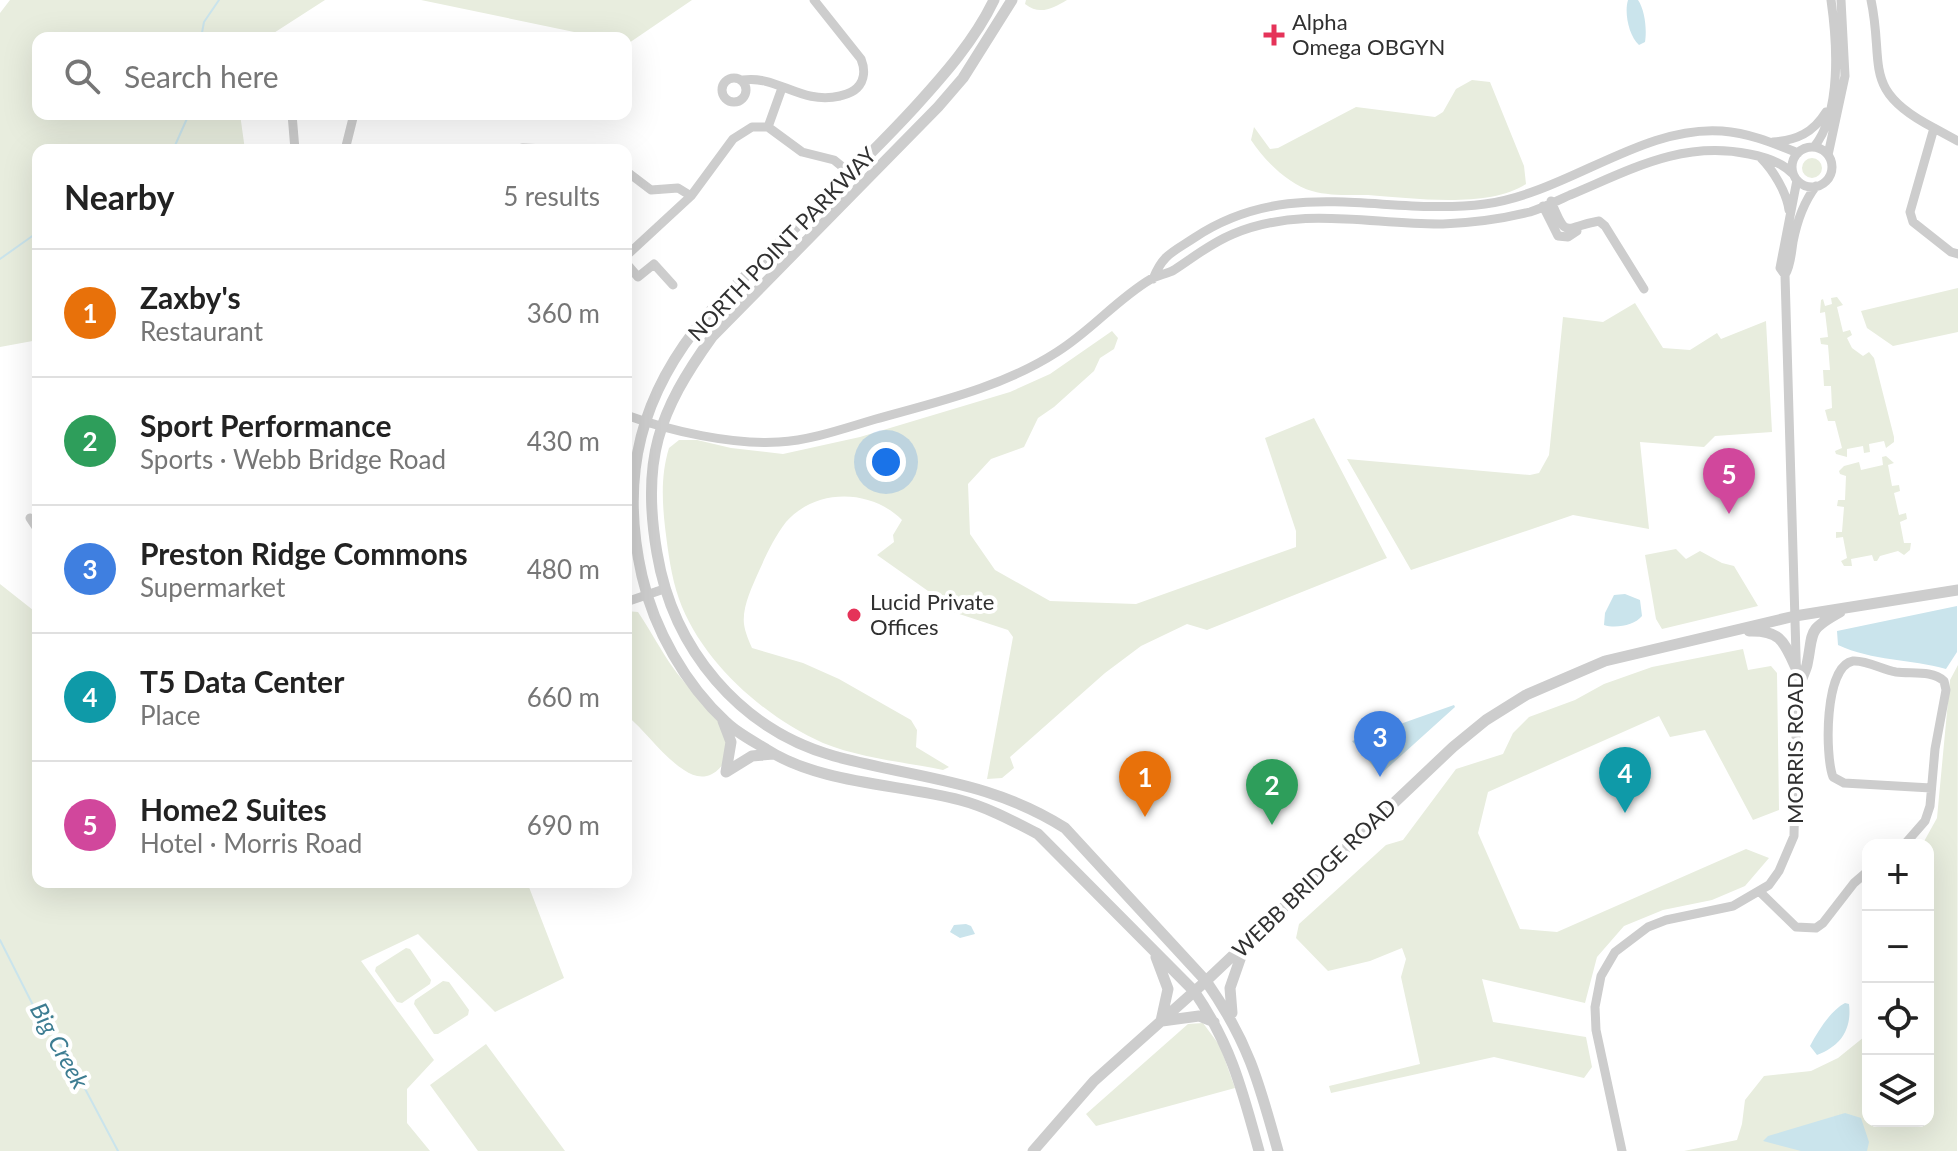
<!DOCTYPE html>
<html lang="en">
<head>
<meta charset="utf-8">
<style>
  :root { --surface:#fff; --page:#f6f6f6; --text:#222; --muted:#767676; --line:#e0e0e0; --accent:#e53359 }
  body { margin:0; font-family:Lato,sans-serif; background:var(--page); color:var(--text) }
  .controls { position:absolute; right:24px; bottom:24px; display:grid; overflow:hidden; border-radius:16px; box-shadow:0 8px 32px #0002 }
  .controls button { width:72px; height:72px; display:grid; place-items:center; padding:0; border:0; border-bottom:2px solid var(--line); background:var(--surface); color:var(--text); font:40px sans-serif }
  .you { position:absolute; left:886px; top:462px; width:28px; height:28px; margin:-20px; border:6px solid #fff; border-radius:50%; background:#1a73e8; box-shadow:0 0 0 12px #1a73e833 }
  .badge { display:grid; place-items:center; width:52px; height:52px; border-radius:50%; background:var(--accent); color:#fff; font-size:26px; font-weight:700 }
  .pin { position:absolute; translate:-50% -66px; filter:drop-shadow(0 2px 4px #0008) }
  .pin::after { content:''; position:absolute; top:42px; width:28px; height:24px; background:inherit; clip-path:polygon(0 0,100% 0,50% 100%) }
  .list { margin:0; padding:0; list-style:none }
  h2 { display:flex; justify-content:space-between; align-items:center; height:104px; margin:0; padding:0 32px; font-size:34px }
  h2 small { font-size:26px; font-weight:400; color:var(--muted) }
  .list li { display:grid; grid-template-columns:52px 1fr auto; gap:24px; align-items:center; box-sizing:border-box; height:128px; padding:0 32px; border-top:2px solid var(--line) }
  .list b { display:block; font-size:30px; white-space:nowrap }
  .list p { margin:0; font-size:26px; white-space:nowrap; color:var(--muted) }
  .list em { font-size:26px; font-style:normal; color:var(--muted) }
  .icon { flex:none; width:44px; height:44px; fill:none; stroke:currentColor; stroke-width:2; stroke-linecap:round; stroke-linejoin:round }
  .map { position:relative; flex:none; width:1958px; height:1151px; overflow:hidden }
  .search { position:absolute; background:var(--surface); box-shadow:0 8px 32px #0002; left:32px; top:32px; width:600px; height:88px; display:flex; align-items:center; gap:20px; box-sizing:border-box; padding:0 28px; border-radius:16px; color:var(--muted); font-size:30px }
  .panel { position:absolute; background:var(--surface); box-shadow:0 8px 32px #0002; left:32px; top:144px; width:600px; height:744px; border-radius:16px }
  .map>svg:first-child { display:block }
  .green { fill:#e8edde }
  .water { fill:#cae4ec }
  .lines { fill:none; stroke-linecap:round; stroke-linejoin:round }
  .stream { stroke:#cae4ec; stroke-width:2 }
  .minor { stroke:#cdcdcd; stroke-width:9 }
  .tertiary { stroke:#cdcdcd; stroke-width:11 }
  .poi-dot { fill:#e53359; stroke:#fff; stroke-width:3 }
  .labels { text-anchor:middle; stroke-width:8; stroke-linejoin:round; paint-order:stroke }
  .poi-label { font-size:22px; fill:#303030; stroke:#fff; text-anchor:start }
  .street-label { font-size:22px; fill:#303030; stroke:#fff }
  .water-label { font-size:24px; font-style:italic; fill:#3d7d92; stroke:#fff }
</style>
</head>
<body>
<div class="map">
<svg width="1958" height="1151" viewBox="0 0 1958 1151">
  <rect width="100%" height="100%" fill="#fff"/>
  <path class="green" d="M10,0H325L266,38H38V114H240L245,150H38V340L0,347V13Z
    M421,0H692L629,43H626V38H603Z
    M1026,0H1067C1053,8 1040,16 1025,4Z
    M1472,80L1490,82L1524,166L1526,184C1488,209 1412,198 1368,195C1350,195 1329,196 1312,191C1288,184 1264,160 1251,140L1254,127L1270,149L1278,148L1356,107L1435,117L1443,112L1456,89Z
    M1802 168a10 10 0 1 1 20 0a10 10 0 1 1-20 0Z
    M1958,288V332L1893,346L1867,328L1861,311Z
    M1837,297L1843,305L1837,307L1843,332L1850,330L1852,335L1847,338L1852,348L1863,356L1869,352L1874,358L1894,437V442L1886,448L1884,441L1869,444L1870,452L1864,453L1863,446L1847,449V457L1836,454L1835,451L1842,448L1835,421H1828L1825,410L1832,408L1831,386H1824L1823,370H1830L1828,345L1821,344L1820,338L1828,337L1825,312L1820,313L1821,300L1823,299L1825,306L1832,304L1831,298Z
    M1635,303L1663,348L1690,350L1717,333L1721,339L1766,321L1772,432L1715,436L1704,447L1640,442L1649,529L1573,515L1411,570L1347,459L1530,475L1539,473L1549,455L1563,317L1603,322Z
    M1112,331L1118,338L1114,349L1100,358L1094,371L1054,407L1038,418L1024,447L991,459L968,484L970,534L995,570L1050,601L1136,604L1296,547V531L1265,438L1314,418L1387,558L1207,630L1187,624L1141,646L1105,673L1010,757L1014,768L1002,778L987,779L1013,637L1008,630L947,610L938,598L877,555L894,542L893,535L902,520C871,489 816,488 786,522C775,536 766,555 759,571C752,587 742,607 744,624C745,632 749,641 752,648L803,663L839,679L911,720L917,730L916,747L949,767L943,770C904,762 860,758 823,743C764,717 701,661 679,599C671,576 668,551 665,527C662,500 661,474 669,448L679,440H697L731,448L783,454L860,437L1010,392L1050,374Z
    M1886,456L1894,463L1888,465L1892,486L1899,485L1900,491L1894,493L1899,515L1906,513L1907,519L1900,522L1904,543H1911L1910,550L1904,555L1898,551L1880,556L1877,561H1874L1872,555L1851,559L1852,566H1844L1841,561L1847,558L1843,537L1836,538V532H1842L1844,507L1837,506L1838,500H1845L1846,476L1840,474L1839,471L1844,466L1859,462L1861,470L1883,465L1882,457Z
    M1676,549L1686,559L1700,551L1722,563L1734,566L1758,606L1662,629L1656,619L1645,555Z
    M0,584L38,614V882H527L564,978L495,1012L418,934L361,961L434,1060L407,1089V1123L430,1151H0Z
    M626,611L638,612C651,631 661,651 674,669C690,692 718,712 727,738C732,751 725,767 712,774C702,779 693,776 684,770C661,755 647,732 626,715Z
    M1743,649L1748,670L1771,666L1777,673L1779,810L1753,820L1705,730L1670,737L1659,716L1488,792L1478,833L1520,929L1557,932L1746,849L1769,858L1745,886L1712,900L1663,910L1624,926L1597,957L1585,1003L1482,979L1493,1022L1586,1037L1592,1067L1584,1078L1494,1057L1331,1093L1329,1086L1420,1064L1401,977L1406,959L1402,948L1370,961L1328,971L1296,938L1299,924L1386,845L1403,840L1456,769L1503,754L1513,733L1529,717L1575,700L1604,684L1652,667Z
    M1958,665L1957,1151H1684L1737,1140L1742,1124L1745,1100L1764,1076L1811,1071L1838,1058L1864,1037L1868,1012V1121H1928V845H1922L1937,818L1950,680Z
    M406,948L410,949L431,980L430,984L402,1003L397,1002L375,971L376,967Z
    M443,981L449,982L469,1010L468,1015L438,1034H434L414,1004L415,1000Z
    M1203,1023L1220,1046L1235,1088L1096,1126L1086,1114L1188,1024Z
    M486,1044L565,1151H478L430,1085Z"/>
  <path class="water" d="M1628,0H1638C1645,10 1647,30 1645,42L1639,45C1629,36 1624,13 1628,0Z
    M1625,594L1640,600L1642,616C1635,625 1616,629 1604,625L1605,613L1614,595Z
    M1957,606V652L1946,669C1911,659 1872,661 1838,645L1837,631Z
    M1454,705L1455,707L1383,772H1378L1352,741Z
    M966,924L971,926L975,934L960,938L950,932L954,925Z
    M1845,1003L1849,1004C1852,1029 1841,1046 1817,1055L1810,1046C1818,1031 1830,1011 1845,1003Z
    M1845,1113L1861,1118L1869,1142L1867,1151H1801L1763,1141L1768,1136Z"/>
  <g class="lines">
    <path class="stream" d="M201,38L204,22L219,0
      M173,150L189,114
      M0,259L38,232
      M0,940L39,1017L65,1051L118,1151"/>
    <path class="minor" d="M1871,0C1885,65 1860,90 1934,128
      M722 90a12 12 0 1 1 24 0a12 12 0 1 1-24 0Z
      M743,80C778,75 800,105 840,96C847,94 852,93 857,88C865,80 865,69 861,59L814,0
      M292,114L295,150
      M768,127L782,88
      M1958,141L1934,128L1910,212L1913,222L1951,252L1958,254
      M1773,142C1797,140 1813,133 1826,112
      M1814,147C1842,112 1837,42 1831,0
      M1792 167a20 20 0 1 1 40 0a20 20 0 1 1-40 0Z
      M345,150L354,114
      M514,150L523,148L573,150
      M1828,155L1845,76L1841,0
      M1761,158C1773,170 1787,193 1789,210
      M626,171L651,190L678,188L691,196
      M1551,201C1567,241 1564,227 1599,221L1605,226L1644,289
      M1543,206L1558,236L1568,237L1577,231
      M626,256L691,196L733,139L752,127H768L802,152L834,160L850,173
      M626,263L638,277L654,264L673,285
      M1785,275C1791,265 1791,254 1793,242C1797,221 1803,203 1816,186
      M1153,279C1163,254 1173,252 1194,238C1290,174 1384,217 1485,204C1567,193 1642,125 1722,131C1749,133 1773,143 1798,153
      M626,415C670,431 732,445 779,442C812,440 845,428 876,419C937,402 1003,387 1057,352C1091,331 1117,299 1151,279C1158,275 1167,274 1174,270C1194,257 1211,243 1233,234C1302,205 1372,225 1443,224C1471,223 1502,219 1530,212C1543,208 1557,201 1570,195C1630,170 1682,140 1749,154C1765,157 1782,162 1793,174
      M30,518L38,530
      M626,602L664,589
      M1904,845L1925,821L1930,806L1935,749L1946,690L1944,681C1932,670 1912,674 1896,672C1883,670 1867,660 1853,661C1824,666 1825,756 1833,777L1844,783L1931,788
      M1759,891L1796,927L1816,928L1823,923L1854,883L1868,871
      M1622,1151L1596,1030L1595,1007L1601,976L1615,952L1648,927L1666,920L1733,906L1769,885L1779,871L1794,836L1797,690L1785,275L1780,268L1797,180"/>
    <path class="tertiary" d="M994,0C975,40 944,75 914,108C869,157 820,203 772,250C751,272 727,292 707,315C641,393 619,475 642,576C654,629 685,684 726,722C737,733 753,741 766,749C820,784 899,784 960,800C987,807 1013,821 1038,834L1194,991C1231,1045 1242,1089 1259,1151
      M1012,0L963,78L938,107L712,337C658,412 641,461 657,553C673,649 739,729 834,756C918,779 989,780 1065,828L1206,981C1248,1041 1259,1082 1278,1151
      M1749,631C1781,630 1784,642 1796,668
      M1797,690C1800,682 1805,673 1807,665C1814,631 1806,631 1840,612
      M723,721L731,742L726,772
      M726,772L752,756L773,754
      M1156,957L1168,989L1161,1021
      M1232,1013L1230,988L1245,945
      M1162,1021L1199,1016L1214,1022
      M1033,1151L1094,1081L1206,981L1453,747L1486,720L1526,695L1605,661L1795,616L1958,590"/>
  </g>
  <g class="poi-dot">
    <path d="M1270 23h8v8h8v8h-8v8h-8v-8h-8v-8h8z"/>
    <circle cx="854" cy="615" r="8"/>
  </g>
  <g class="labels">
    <g class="poi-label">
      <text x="1292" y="30">Alpha<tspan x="1292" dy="25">Omega OBGYN</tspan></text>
      <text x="870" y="610">Lucid Private<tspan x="870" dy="25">Offices</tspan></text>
    </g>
    <g class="street-label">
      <text transform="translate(782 244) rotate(-46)" y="8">NORTH POINT PARKWAY</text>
      <text transform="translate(1795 748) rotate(-90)" y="8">MORRIS ROAD</text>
      <text transform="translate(1314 878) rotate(-44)" y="8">WEBB BRIDGE ROAD</text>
    </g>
    <g class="water-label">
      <text transform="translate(59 1046) rotate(61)" y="8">Big Creek</text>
    </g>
  </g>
</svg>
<div class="controls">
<button>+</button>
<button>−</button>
<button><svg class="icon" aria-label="locate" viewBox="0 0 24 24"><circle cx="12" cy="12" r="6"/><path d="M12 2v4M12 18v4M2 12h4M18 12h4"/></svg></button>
<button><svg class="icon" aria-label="layers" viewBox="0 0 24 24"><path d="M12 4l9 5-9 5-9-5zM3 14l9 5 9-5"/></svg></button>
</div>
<div class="you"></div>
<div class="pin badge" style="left:1145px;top:817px;background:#e8710a">1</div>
<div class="pin badge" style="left:1272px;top:825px;background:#2e9e5b">2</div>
<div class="pin badge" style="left:1380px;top:777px;background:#3f7fe0">3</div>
<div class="pin badge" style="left:1625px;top:813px;background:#0f9aa8">4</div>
<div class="pin badge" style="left:1729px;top:514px;background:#d1479c">5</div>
<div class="search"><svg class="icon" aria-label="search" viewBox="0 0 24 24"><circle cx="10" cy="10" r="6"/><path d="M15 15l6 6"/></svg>Search here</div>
<section class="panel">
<h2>Nearby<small>5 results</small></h2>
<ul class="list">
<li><span class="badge" style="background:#e8710a">1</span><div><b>Zaxby's</b><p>Restaurant</p></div><em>360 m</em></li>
<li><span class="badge" style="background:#2e9e5b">2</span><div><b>Sport Performance</b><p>Sports · Webb Bridge Road</p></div><em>430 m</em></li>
<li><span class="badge" style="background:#3f7fe0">3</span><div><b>Preston Ridge Commons</b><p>Supermarket</p></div><em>480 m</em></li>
<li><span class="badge" style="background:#0f9aa8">4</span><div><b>T5 Data Center</b><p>Place</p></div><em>660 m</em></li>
<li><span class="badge" style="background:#d1479c">5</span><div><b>Home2 Suites</b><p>Hotel · Morris Road</p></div><em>690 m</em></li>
</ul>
</section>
</div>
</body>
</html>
